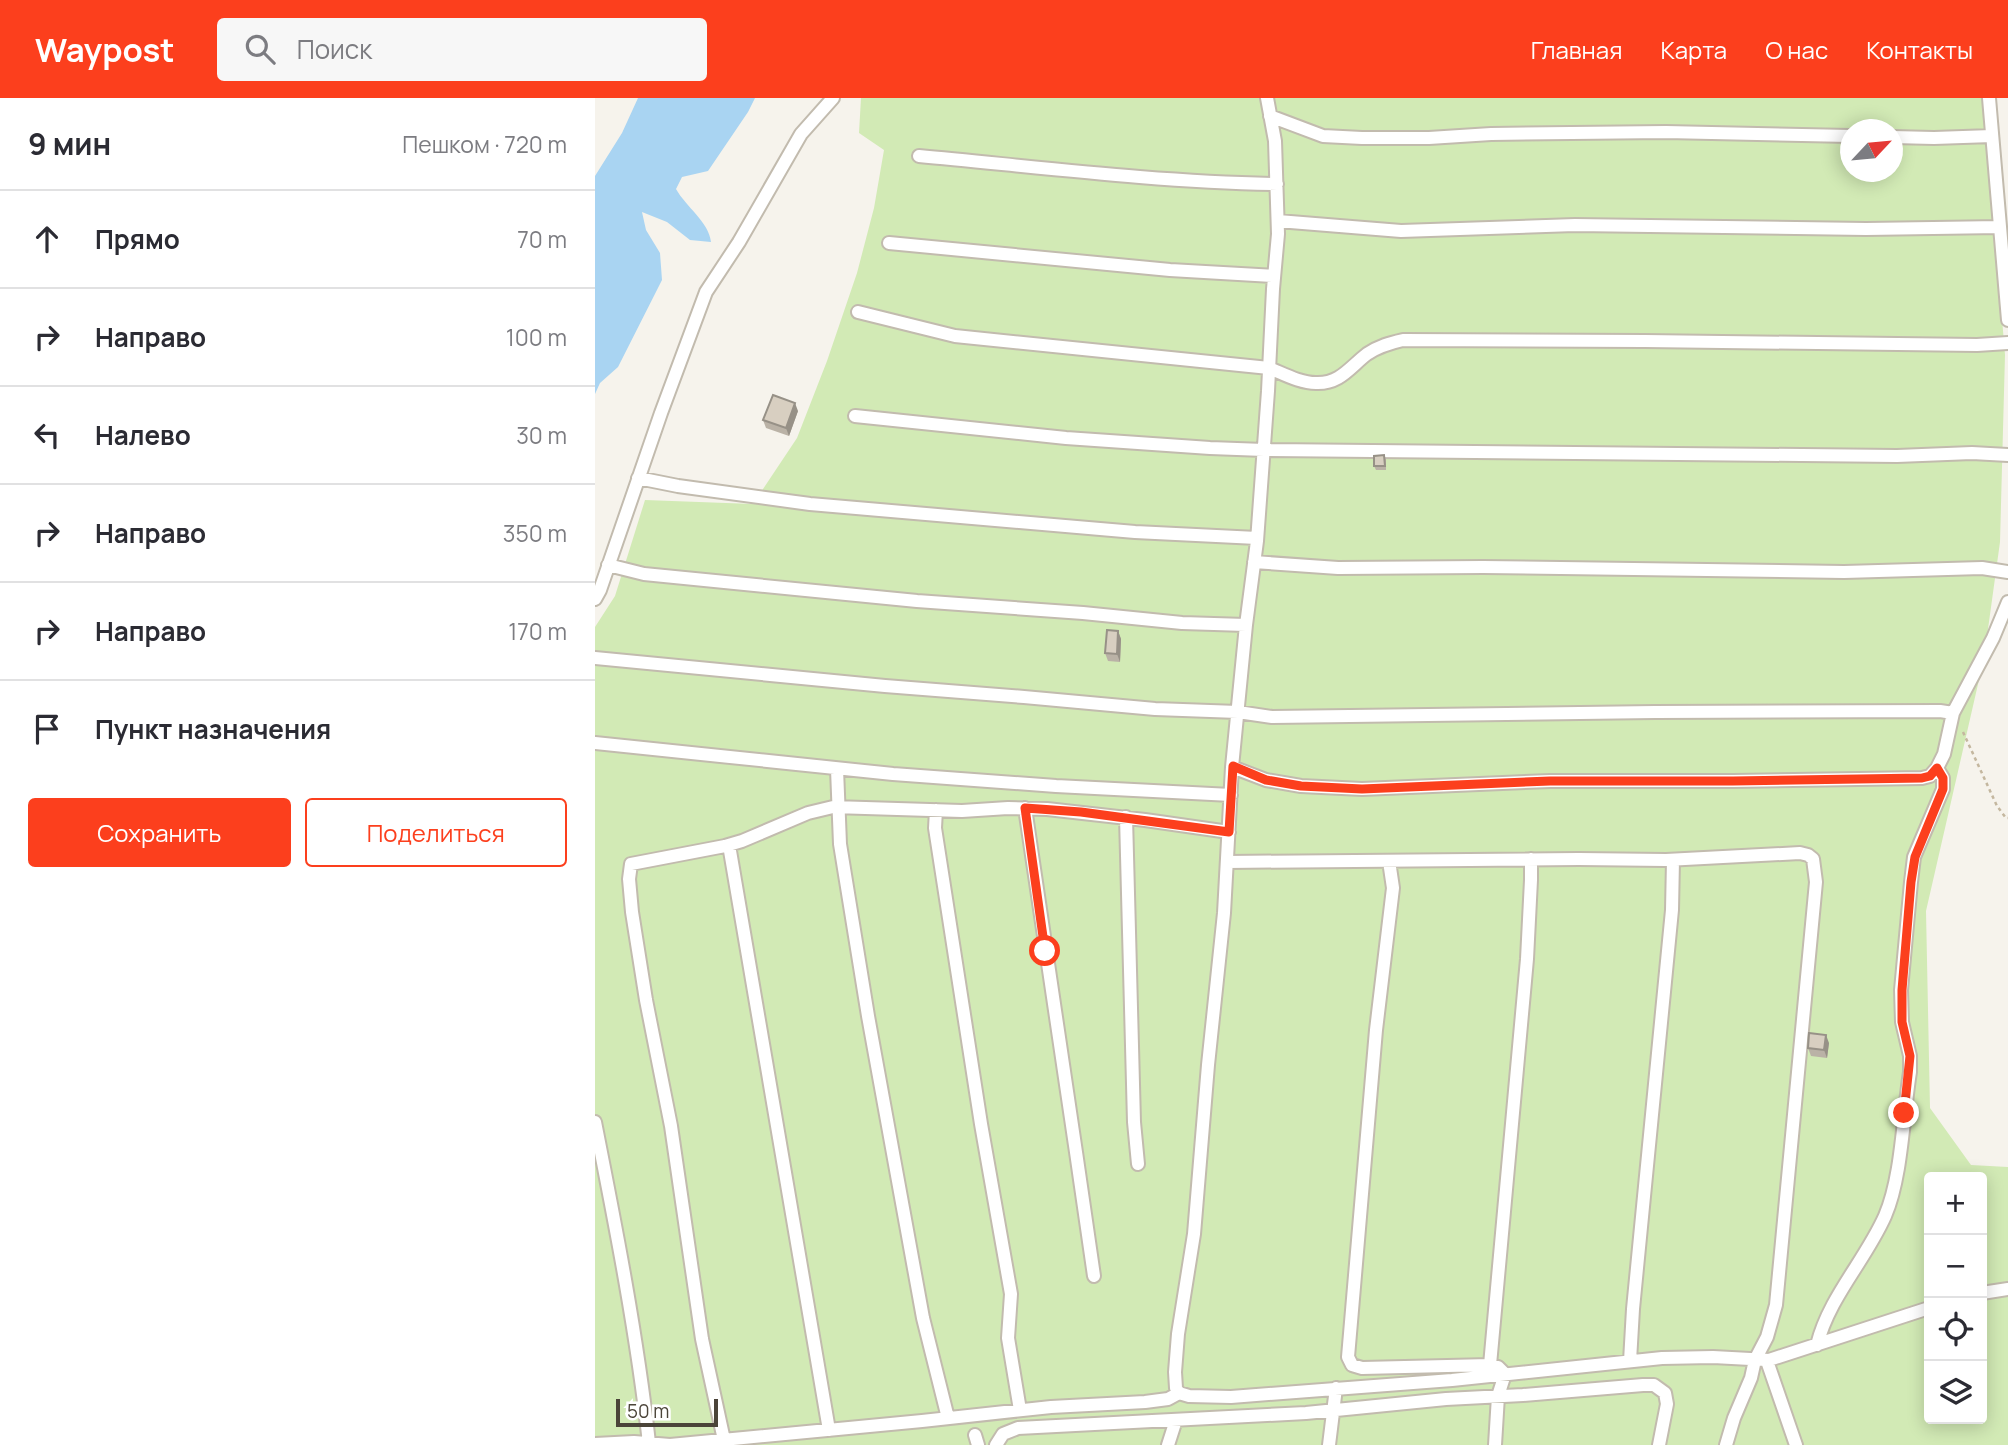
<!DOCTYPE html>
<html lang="ru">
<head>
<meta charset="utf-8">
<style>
  :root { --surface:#fff; --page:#f7f7f7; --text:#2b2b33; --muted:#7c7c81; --line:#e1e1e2; --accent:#fc3f1d }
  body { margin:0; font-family:Manrope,sans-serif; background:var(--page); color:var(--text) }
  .controls { position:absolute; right:21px; bottom:21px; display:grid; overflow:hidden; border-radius:7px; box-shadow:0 4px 18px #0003 }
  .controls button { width:63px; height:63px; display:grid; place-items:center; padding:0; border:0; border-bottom:2px solid var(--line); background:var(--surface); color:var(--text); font:35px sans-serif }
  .compass { position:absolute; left:1245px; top:21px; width:63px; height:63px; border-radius:50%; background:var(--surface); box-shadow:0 4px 18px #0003; rotate:64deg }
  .scale { position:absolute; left:21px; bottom:18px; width:102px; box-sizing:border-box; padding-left:7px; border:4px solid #4b4439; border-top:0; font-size:19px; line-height:24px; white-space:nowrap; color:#4b4439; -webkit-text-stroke:5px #fff; paint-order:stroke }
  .stop { position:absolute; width:21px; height:21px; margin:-16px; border:5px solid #fc3f1d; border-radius:50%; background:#fff }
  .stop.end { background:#fc3f1d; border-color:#fff; box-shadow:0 2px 7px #0008 }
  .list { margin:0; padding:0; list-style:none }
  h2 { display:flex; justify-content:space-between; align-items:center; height:91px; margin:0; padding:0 28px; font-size:30px }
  h2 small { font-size:23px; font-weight:400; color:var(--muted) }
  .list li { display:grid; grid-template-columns:46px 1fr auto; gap:21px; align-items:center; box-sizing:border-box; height:98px; padding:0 28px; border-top:2px solid var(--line) }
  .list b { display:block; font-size:26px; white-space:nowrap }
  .list em { font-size:23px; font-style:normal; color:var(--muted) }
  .actions { display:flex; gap:14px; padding:21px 28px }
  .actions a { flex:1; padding:16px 0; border:2px solid var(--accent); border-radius:7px; text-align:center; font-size:24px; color:var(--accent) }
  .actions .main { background:var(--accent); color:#fff }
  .icon { flex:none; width:38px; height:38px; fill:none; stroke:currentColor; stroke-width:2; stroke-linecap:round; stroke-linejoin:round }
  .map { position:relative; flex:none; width:1413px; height:1347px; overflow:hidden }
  header { display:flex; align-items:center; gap:42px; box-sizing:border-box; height:98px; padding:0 35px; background:var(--accent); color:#fff }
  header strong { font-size:33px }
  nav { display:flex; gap:38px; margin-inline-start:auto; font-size:24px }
  .search { width:490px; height:63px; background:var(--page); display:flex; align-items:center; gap:18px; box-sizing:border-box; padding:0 24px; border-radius:7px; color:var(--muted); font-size:26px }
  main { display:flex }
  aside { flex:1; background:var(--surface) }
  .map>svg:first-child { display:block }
  .green { fill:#d2eab5; fill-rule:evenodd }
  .water { fill:#a9d4f2 }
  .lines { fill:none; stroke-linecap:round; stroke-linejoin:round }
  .street-casing { stroke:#c2bbae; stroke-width:16 }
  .path { stroke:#c4b79f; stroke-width:2.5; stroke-dasharray:3.5 3.5; stroke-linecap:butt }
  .street { stroke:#fff; stroke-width:12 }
  .wall { fill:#bab2a6 }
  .shaded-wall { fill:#979187 }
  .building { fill:#d8cfc1; stroke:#979187; stroke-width:2 }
  .route { stroke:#fc3f1d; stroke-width:9 }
</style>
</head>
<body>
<header>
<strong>Waypost</strong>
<div class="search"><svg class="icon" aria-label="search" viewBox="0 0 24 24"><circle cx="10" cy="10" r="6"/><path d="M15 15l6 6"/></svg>Поиск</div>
<nav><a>Главная</a><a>Карта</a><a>О нас</a><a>Контакты</a></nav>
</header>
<main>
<aside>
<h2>9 мин<small>Пешком · 720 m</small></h2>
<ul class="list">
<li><svg class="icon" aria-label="ahead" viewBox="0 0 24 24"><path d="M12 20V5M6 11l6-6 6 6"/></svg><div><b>Прямо</b></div><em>70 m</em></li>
<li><svg class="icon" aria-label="right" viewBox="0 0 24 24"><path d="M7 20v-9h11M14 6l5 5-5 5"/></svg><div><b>Направо</b></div><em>100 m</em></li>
<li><svg class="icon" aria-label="left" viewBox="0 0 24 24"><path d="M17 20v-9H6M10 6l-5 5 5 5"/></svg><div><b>Налево</b></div><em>30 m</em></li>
<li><svg class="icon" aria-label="right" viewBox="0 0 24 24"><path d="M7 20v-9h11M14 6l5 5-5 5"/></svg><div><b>Направо</b></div><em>350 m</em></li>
<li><svg class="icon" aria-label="right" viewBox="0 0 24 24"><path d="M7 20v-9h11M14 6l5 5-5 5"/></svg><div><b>Направо</b></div><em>170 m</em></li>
<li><svg class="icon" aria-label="arrive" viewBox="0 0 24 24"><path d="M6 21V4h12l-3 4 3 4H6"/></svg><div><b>Пункт назначения</b></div></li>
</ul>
<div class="actions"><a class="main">Сохранить</a><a>Поделиться</a></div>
</aside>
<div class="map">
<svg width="1413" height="1347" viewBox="0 0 1413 1347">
  <rect width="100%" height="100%" fill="#f6f3ec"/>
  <path class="green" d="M266,0H1389L1410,257L1405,444L1389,560L1331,813L1335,1010L1376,1067L1413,1069V1347H0V529L20,498L50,402L158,406L202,340L232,263L262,175L279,110L289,52L264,35ZM1255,32H1297V74H1255ZM1334,1079H1387V1321H1334Z"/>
  <path class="water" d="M43,0H160L153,14L113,73L87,79L81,91C91,109 114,124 116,144L95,142L72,124L47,114L51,132L65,155L67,182L23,269L5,285L0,296V78L27,35Z"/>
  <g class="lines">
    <g class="street-casing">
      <path id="street" d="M1394,0L1413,222
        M675,18L728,38L767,40H834L896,36L1071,34L1255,38
        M1297,39L1339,40L1397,38
        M324,58C443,69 563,84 682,86
        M683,123L806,133L980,127L1271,131L1405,129
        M294,145L575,172L679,178
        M263,214L360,238L674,270C689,276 705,285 721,285C745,286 755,269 772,256C784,248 795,245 808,242L1050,243L1382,247L1413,245
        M260,318L471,340L615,350L669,352L1302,358L1377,355L1413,357
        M43,380L83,388L215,406L540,434L662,440
        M659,464L743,470L888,469L1249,474L1387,470L1413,474
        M13,467L49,476L322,503L488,515L587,525L651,527
        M0,501L5,492L66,315L111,194L144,144L206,36L238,0
        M0,560L290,588L429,599L560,611L643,614L677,619L1060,614L1345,613L1358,615
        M0,645L298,676L461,688L636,697
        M637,669L671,682L706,688L767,691L955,683H1138L1327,680L1335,678L1342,670L1349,656L1358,615L1398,540L1413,504
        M242,671L245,746L273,918L328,1220L353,1320
        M430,710C452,867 477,1022 499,1178
        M341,712L340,730L386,1026L416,1196L413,1240L425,1312
        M531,719L539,1024L543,1066
        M134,747L234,1332
        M794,763L798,790L781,932L753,1259L757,1267L767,1270L895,1267L903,1269L910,1276L903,1298L900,1347
        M632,764L984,761L1071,762L1205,755L1213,757L1218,761L1221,784L1181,1207L1172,1239L1160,1262L1156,1280L1139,1320L1131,1347
        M0,1024C21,1130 42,1237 54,1345
        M1387,1195L1413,1191
        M1222,1247C1234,1199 1270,1163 1290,1118C1307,1079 1308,1017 1315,974V958L1307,924L1306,892L1316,784L1319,759L1348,691V680L1342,670
        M1035,1263L1038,1211L1077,812L1078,762
        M1172,1263L1201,1347
        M895,1267L932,861L936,782V761
        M584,1295L581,1290L580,1274L583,1236L599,1136L613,967L629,815L637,669L651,527L662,443L673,293L678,191L683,136L680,43L672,0
        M380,1337L383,1347
        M129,1342L107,1241L76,1028L51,902L37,814L34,781L36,766L130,748L147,743L213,715L238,709L367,713L413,710L452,711L550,722L634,734
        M0,1346L39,1344L75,1347L327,1323L456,1309L550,1304L573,1301L584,1295L594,1298L636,1299L857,1282L1067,1260L1118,1259L1174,1262L1334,1210
        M401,1347L408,1336L423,1330L711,1315L851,1301L928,1297L1048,1287H1059L1070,1295L1072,1306L1064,1347
        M573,1347L581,1322
        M734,1347L741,1290"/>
    </g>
    <path class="path" d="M1368,634L1402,708L1411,720H1413"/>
    <use href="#street" class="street"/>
  </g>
  <path class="wall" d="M203,313L194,338L171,330L168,322Z
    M789,357L791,361V372H781L779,368Z
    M523,533L526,541L525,564L513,563L510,555Z
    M1234,945L1232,960L1216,958L1213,950Z"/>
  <path class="shaded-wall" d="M200,305L203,313L194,338L191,330Z
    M523,533L526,541L525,564L522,556Z
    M1231,937L1234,945L1232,960L1229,952Z"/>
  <path class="building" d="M178,297L200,305L191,330L168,322Z
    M789,357L790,368H779V358Z
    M512,532L523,533L522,556L510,555Z
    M1214,935L1231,937L1229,952L1213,950Z"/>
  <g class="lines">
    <path class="route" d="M450,853L430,710L486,714L634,734L638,668L671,682L706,688L767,691L955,683H1138L1327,680L1335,678L1342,670L1348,680V691L1320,759L1316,784L1307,892V924L1315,958L1309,1015"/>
  </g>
</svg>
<div class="controls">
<button>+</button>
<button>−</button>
<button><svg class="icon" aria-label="locate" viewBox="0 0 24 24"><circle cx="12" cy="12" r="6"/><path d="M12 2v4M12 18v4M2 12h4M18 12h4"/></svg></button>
<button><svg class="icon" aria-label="layers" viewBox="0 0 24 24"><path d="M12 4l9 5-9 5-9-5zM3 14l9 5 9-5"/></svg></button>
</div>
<svg class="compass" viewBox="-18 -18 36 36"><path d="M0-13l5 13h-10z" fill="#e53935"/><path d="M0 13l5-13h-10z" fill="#7c7c81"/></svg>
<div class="scale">50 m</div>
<div class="stop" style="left:450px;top:853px"></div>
<div class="stop end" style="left:1309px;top:1015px"></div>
</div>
</main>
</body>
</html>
